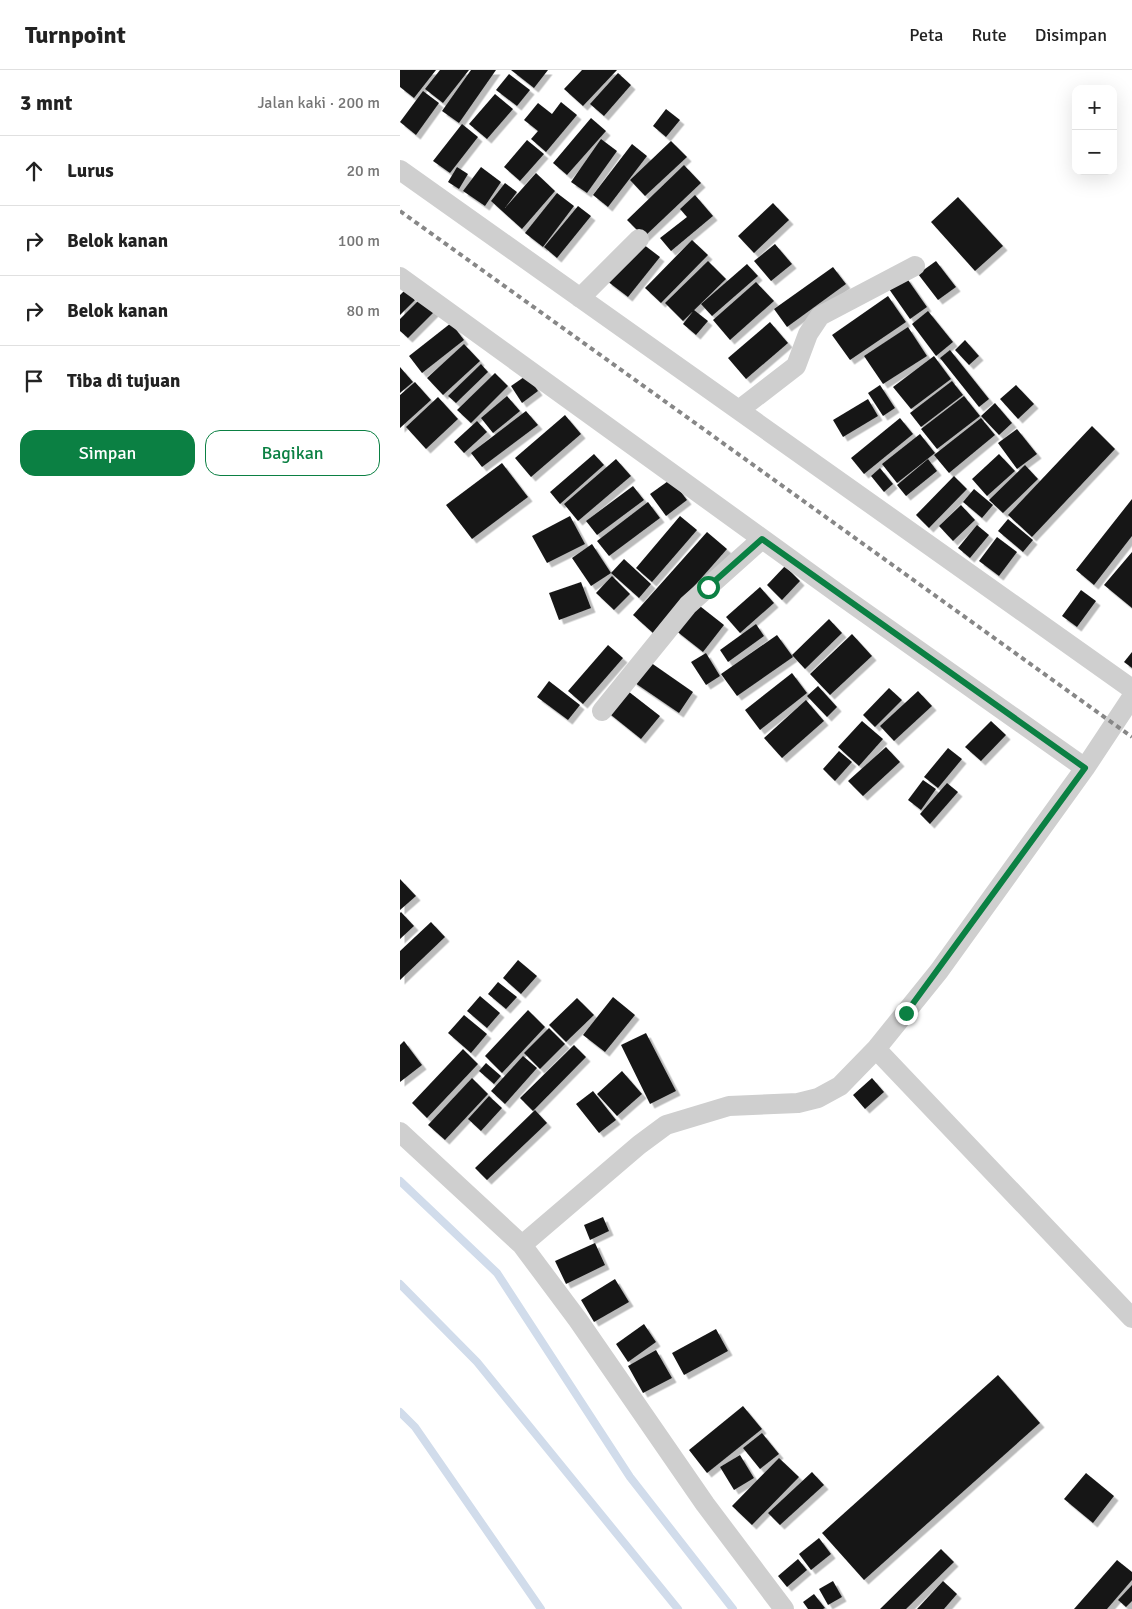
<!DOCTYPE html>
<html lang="id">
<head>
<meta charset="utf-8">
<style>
  :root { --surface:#fff; --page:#f2f2f2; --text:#222; --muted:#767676; --line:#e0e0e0; --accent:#0b8043 }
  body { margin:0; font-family:Signika,sans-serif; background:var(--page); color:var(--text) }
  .controls { position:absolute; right:15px; top:15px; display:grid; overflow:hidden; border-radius:10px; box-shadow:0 5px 20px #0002 }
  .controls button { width:45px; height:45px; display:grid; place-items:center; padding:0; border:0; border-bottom:1px solid var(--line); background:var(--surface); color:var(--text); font:25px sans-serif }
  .stop { position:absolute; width:15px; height:15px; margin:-11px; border:4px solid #0b8043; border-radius:50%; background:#fff }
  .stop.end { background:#0b8043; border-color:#fff; box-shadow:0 1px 5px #0008 }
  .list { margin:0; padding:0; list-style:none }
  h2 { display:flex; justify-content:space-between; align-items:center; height:65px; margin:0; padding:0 20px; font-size:21px }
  h2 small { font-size:16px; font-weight:400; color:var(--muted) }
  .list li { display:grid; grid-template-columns:32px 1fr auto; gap:15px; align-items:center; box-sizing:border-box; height:70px; padding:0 20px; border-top:1px solid var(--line) }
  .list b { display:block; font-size:19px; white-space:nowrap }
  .list em { font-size:16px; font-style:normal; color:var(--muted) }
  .actions { display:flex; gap:10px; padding:15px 20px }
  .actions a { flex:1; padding:11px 0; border:1px solid var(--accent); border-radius:15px; text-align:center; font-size:18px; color:var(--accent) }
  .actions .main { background:var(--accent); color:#fff }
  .icon { flex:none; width:28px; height:28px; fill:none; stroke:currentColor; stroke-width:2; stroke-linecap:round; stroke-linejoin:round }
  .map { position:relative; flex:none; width:732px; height:1539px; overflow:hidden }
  header { display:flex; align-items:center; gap:30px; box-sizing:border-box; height:70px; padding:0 25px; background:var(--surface); border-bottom:1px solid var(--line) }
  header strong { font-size:24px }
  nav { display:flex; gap:28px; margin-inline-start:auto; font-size:18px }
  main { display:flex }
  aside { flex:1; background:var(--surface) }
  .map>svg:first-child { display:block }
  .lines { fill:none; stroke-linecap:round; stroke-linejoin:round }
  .stream { stroke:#d1dceb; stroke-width:8 }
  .building { fill:#191919; filter:url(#shadow) }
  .minor { stroke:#cfcfcf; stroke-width:20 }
  .rail { stroke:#878787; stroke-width:4; stroke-dasharray:5 4; stroke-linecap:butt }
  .route { stroke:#0b8043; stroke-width:6 }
</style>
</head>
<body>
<header>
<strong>Turnpoint</strong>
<nav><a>Peta</a><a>Rute</a><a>Disimpan</a></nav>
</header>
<main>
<aside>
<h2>3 mnt<small>Jalan kaki · 200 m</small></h2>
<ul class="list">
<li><svg class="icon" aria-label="ahead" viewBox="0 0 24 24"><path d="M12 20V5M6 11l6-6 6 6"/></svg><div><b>Lurus</b></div><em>20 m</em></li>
<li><svg class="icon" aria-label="right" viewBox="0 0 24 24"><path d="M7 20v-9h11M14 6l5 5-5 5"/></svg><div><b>Belok kanan</b></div><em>100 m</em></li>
<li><svg class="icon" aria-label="right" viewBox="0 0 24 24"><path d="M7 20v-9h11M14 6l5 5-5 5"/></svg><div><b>Belok kanan</b></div><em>80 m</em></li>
<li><svg class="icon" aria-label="arrive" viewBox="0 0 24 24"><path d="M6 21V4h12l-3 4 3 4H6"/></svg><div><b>Tiba di tujuan</b></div></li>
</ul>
<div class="actions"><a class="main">Simpan</a><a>Bagikan</a></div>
</aside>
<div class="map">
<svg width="732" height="1539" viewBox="0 0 732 1539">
  <defs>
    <filter id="shadow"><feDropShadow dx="4.5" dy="4.5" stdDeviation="0" flood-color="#0004"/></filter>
  </defs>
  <rect width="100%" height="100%" fill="#fff"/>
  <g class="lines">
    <path class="stream" d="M0,1111L97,1203L230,1407L333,1539
      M0,1214L77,1292L278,1539
      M0,1342L15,1357L141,1539"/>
  </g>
  <path class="building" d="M0,0H36L14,28L0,17Z
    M40,0H69L43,33L25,19Z
    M71,0H96L59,53L42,41Z
    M111,0H148L134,18Z
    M182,0H217L183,36L164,19Z
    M218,3L231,15L204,46L190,34Z
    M109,4L130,20L117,36L96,20Z
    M23,21L39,33L16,65L0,52Z
    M95,24L113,39L87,69L69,54Z
    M161,32L177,45L146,82L131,69L138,61L124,50L138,33L152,44Z
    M266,39L280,50L266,67L253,56Z
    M191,48L206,61L167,105L153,93Z
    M62,54L78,67L50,103L33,91Z
    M201,69L217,81L187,123L171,112Z
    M127,70L144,84L120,111L104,97Z
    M271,71L287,87L245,126L230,110Z
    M232,74L247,86L208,137L193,125Z
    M284,95L301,113L244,167L227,150Z
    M57,97L68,104L59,119L48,112Z
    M81,97L101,112L85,136L63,121Z
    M136,103L155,121L122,159L91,131L105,113L117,122L105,138Z
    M157,123L174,136L143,177L125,163Z
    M295,125L313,146L271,181L260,168L287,147L280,139Z
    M558,127L603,176L575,201L531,152Z
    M373,133L389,150L354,183L338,166Z
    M178,136L191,146L157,188L144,177Z
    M292,170L308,185L261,233L245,218Z
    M239,171L260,187L228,227L207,211Z
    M375,174L392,194L371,211L354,191Z
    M308,191L326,209L283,251L265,233Z
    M536,191L556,217L538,230L518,204Z
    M347,194L358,206L312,246L301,234Z
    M433,197L446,214L387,257L374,239Z
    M506,207L527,237L510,249L489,219Z
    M356,212L374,231L330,270L313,250Z
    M5,220L15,230L0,245V225Z
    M488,226L506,252L450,290L432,265Z
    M22,227L35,241L8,268L0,261V249Z
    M294,240L308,251L296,265L283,254Z
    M528,241L553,272L536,286L512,254Z
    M370,252L388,273L346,309L328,288Z
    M51,253L64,270L22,303L9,286Z
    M508,257L527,286L483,314L464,286Z
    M565,270L579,286L569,295L555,280Z
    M64,274L80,291L43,325L27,308Z
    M550,280L589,329L579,337L540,288Z
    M534,286L551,309L511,339L493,317Z
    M81,294L88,302L56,333L48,326Z
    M0,297L13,312L0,323Z
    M95,303L108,316L71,353L57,340Z
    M127,305L138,321L122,333L111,316Z
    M552,311L563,325L521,357L510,343Z
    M15,312L31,330L0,358V325Z
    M480,315L495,338L483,346L468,323Z
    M616,315L634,334L618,349L600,329Z
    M107,326L120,341L93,363L81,348Z
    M564,326L580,346L537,379L521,359Z
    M38,327L58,349L26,379L6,357Z
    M468,329L478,346L443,367L433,350Z
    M595,333L612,353L599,365L581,346Z
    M126,341L138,355L82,397L71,383Z
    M165,345L181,364L131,407L115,388Z
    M500,348L513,364L464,404L451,388Z
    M581,348L595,365L549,403L534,385Z
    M77,351L87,362L64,383L54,372Z
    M692,356L715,379L632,467L608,445Z
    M617,359L637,384L617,399L598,373Z
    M520,364L535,383L497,413L482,394Z
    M194,384L204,395L160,434L150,422Z
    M599,384L615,401L587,426L572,409Z
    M216,389L231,406L178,451L164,434Z
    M528,389L537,401L506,426L497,415Z
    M102,393L128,427L72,469L46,435Z
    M625,395L638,409L603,443L589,430Z
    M480,398L493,414L484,422L471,406Z
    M554,406L567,419L529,458L516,445Z
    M271,409L287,430L266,446L250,424Z
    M233,416L244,430L197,465L186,451Z
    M574,419L593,435L582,448L563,432Z
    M732,429V466L694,515L676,500Z
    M248,432L260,448L209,486L197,471Z
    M561,435L575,450L553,471L539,456Z
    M170,446L185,474L147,493L132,466Z
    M280,446L297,460L252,512L236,498Z
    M608,449L633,470L623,482L598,461Z
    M577,455L589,465L570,488L558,478Z
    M307,462L327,479L253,563L233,545Z
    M597,467L617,482L599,506L579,491Z
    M192,474L211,503L191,516L172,488Z
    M732,482V538L704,515Z
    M224,489L251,514L239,528L211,503Z
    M385,496L400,511L382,530L367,515Z
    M212,506L230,524L214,540L196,523Z
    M181,512L191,538L159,550L149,523Z
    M360,517L374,533L340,563L326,547Z
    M681,520L696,531L677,557L662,546Z
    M296,533L324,555L303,582L275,560Z
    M429,549L442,563L405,599L392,585Z
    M356,554L364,566L328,592L320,580Z
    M452,564L472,586L430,625L410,604Z
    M377,565L393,587L337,626L321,604Z
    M208,575L223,588L183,634L168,621Z
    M732,582V598L724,592Z
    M306,583L320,606L306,615L291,592Z
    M247,590L293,622L279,643L232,611Z
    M392,603L407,623L360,660L345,640Z
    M149,611L180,635L168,650L137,627Z
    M418,616L437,637L427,647L407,626Z
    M224,618L260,646L241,669L206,641Z
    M489,618L502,630L475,657L463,645Z
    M518,621L532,636L494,671L480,656Z
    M406,630L424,651L382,688L364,668Z
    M462,651L483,669L459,696L438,677Z
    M591,651L606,665L581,691L565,677Z
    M486,677L500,692L463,726L448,711Z
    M548,678L562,689L538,718L524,707Z
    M439,681L452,692L435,711L423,699Z
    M523,710L536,719L521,740L508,730Z
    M547,713L558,722L530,754L520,744Z
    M0,809L16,826L0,840Z
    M1,842L14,856L0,869V843Z
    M31,852L45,867L0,910V881Z
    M118,890L137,906L121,924L103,908Z
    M98,912L117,927L106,939L88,924Z
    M80,926L100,943L87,958L67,941Z
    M213,927L235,945L205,982L183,965Z
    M177,928L194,945L166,972L149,955Z
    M128,940L145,957L102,1003L85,986Z
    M64,945L87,964L71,983L48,963Z
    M149,958L165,974L140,999L124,983Z
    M246,963L276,1021L250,1034L221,975Z
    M4,971L22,995L0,1012V975Z
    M174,975L186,987L133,1041L120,1028Z
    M63,979L78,994L27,1048L12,1033Z
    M123,986L137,998L105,1034L91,1021Z
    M86,993L101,1006L94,1014L79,1001Z
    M222,1001L242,1024L217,1046L197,1024Z
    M72,1008L88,1024L45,1070L28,1055Z
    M472,1008L484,1022L465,1039L453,1025Z
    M193,1021L216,1050L199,1063L176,1034Z
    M89,1026L102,1038L81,1061L68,1049Z
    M135,1040L147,1053L87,1110L75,1098Z
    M203,1147L209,1161L190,1170L184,1155Z
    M195,1173L205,1195L166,1214L155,1191Z
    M215,1209L229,1232L194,1252L181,1230Z
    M244,1254L256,1272L228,1292L216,1274Z
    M316,1259L328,1281L284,1305L272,1283Z
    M256,1280L272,1308L243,1323L228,1296Z
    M598,1305L640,1353L464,1510L422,1463Z
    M343,1336L362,1359L307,1403L289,1380Z
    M362,1363L379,1384L360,1399L343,1378Z
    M340,1385L354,1408L334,1420L320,1397Z
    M379,1388L399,1407L352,1455L332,1436Z
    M412,1402L424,1415L380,1455L368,1443Z
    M686,1403L714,1426L693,1453L664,1429Z
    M419,1468L431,1484L411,1500L399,1484Z
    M541,1479L554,1492L506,1539H480Z
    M398,1489L407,1500L387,1517L378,1506Z
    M717,1490L732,1502V1510L707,1539H674Z
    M433,1511L442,1527L428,1535L419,1519Z
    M543,1511L557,1524L544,1539H517Z
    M732,1515V1531L726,1537L718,1530Z
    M414,1524L425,1538L423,1539H408L403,1532Z"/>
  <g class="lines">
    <path class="minor" d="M0,100L732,619
      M0,207L440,525L685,698
      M180,228L239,169
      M339,340L396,296L408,264L420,246L515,196
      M202,641L288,535L362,469
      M476,979L732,1248
      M0,1062L122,1175L178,1250L305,1434L384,1539
      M122,1175L239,1075L266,1055L329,1036L398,1033L418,1028L440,1016L476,979L539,901L685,698L732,627"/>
    <path class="rail" d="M0,141L732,667"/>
  </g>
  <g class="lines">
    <path class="route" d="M308,517L362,469L685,698L506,943"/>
  </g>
</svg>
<div class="controls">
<button>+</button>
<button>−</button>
</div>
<div class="stop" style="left:308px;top:517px"></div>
<div class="stop end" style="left:506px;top:943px"></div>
</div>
</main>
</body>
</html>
